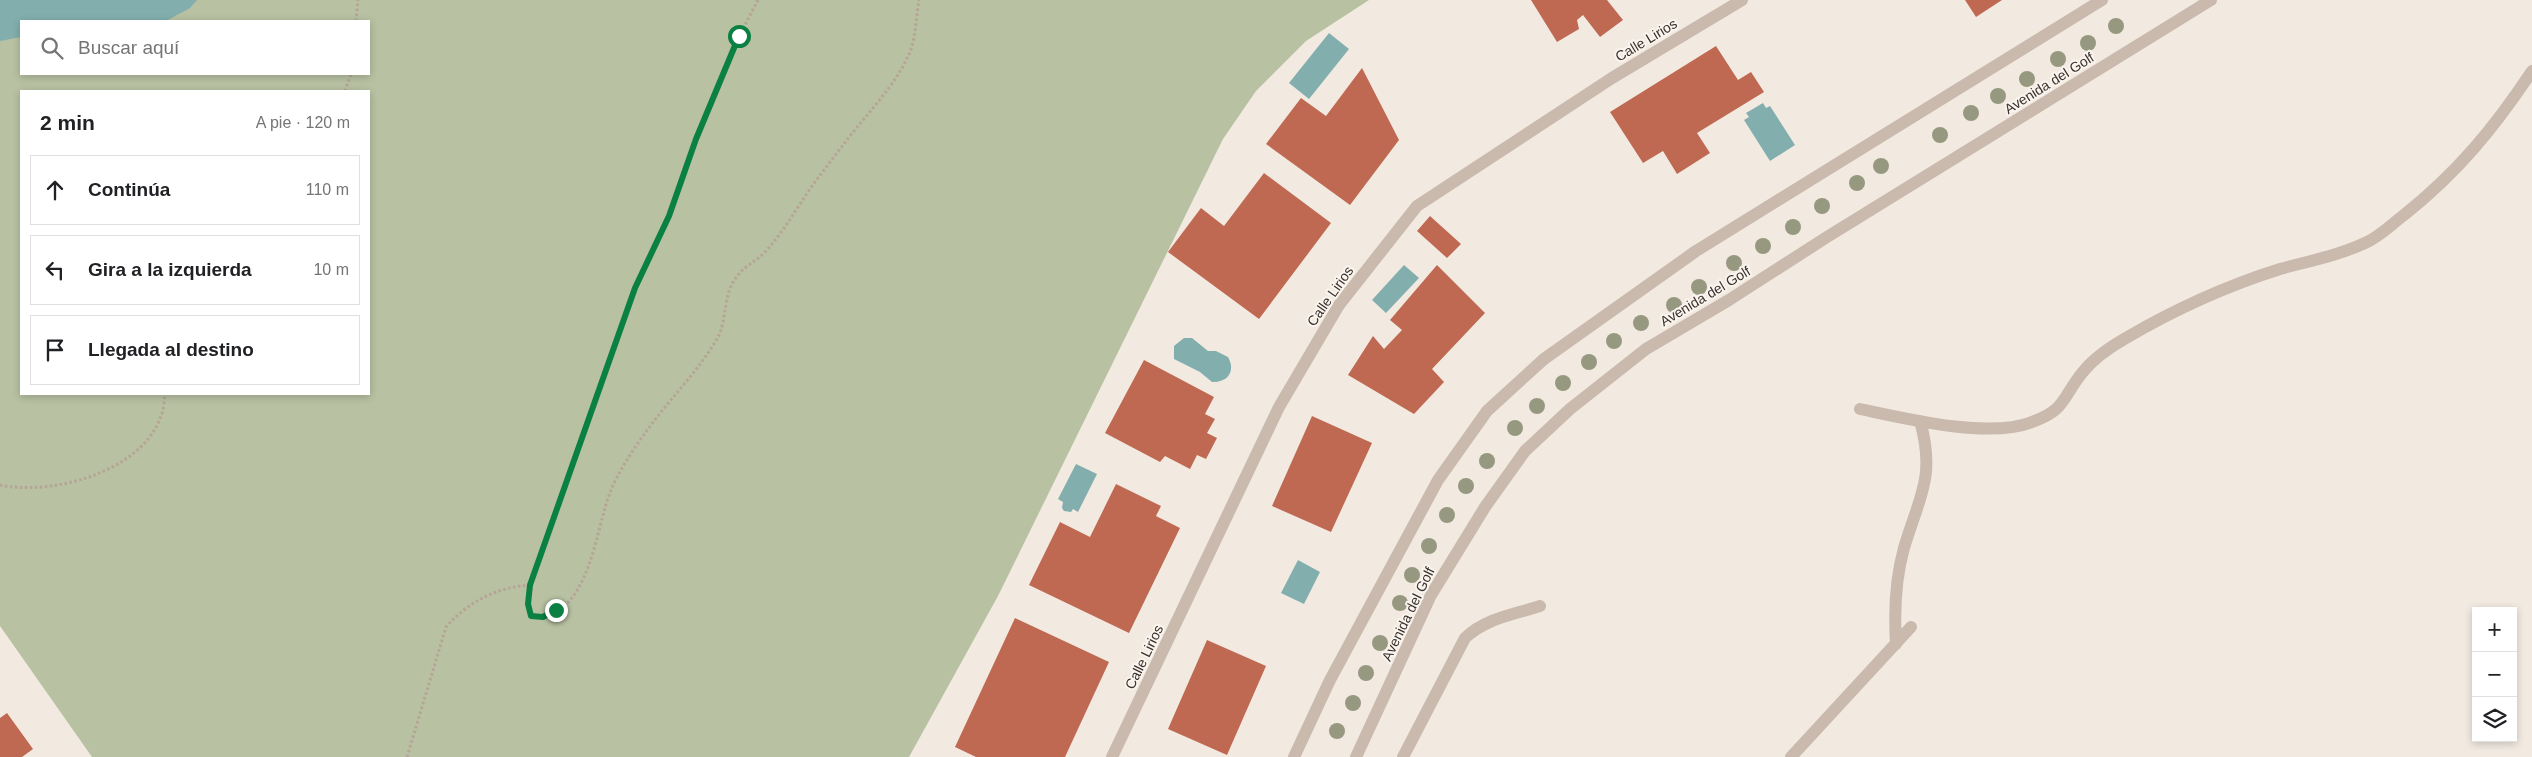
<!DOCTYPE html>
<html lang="es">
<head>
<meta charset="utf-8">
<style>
  :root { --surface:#fff; --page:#f6f6f6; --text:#202124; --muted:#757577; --line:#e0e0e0 }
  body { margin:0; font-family:Helvetica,sans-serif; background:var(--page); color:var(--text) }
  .controls { position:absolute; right:15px; bottom:15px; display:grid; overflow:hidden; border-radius:0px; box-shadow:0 2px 8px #0003 }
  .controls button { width:45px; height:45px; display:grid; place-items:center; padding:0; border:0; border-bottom:1px solid var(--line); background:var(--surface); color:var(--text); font:25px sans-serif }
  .stop { position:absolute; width:15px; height:15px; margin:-11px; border:4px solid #0b8043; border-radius:50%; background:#fff }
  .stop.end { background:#0b8043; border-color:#fff; box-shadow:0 1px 5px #0008 }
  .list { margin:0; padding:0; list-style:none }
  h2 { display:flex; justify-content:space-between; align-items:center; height:65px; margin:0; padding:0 20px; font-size:21px }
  h2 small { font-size:16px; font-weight:400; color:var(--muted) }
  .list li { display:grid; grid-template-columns:32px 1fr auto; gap:15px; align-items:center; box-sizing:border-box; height:70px; margin:0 10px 10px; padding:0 10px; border:1px solid var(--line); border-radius:0px }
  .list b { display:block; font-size:19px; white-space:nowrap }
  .list em { font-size:16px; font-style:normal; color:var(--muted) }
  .icon { flex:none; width:28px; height:28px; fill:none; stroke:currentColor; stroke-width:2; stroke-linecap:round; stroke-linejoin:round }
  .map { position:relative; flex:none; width:2532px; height:757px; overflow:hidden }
  .search { position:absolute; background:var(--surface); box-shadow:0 2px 8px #0003; left:20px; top:20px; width:350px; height:55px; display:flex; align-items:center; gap:12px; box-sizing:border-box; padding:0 18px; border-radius:0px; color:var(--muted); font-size:19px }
  .panel { position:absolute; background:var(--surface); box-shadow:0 2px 8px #0003; left:20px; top:90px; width:350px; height:305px; border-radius:0px }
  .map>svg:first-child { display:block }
  .green { fill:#b8c1a2; fill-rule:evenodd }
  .water { fill:#82aeae }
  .building { fill:#bf6952 }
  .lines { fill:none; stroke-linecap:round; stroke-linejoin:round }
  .path { stroke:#b6a497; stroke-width:3; stroke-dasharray:2.5 2.5; stroke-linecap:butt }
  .minor { stroke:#cab9ad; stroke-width:12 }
  .tree { fill:#969980 }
  .route { stroke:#0b8043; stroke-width:6 }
  .labels { text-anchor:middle; stroke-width:4; stroke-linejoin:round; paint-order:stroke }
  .street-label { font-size:14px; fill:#392f2b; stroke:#faf4ee }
</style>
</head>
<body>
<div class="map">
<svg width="2532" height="757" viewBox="0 0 2532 757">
  <rect width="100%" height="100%" fill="#f2eae1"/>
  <path class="green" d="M0,0H1369L1306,41L1256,91L1223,139L998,596L909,757H92L0,626ZM21,21H369V74H21ZM21,91H369V394H21Z"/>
  <path class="water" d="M0,0H197L190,8L166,21H21V37L0,41Z
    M1329,33L1349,49L1309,99L1289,83Z
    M1763,103L1766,108L1770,106L1795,145L1770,161L1744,120L1749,117L1746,113Z
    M1404,265L1419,278L1386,313L1372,300Z
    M1184,338H1192L1208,351H1216L1228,357C1236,371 1228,383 1212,382L1200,372L1174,359V346Z
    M1076,464L1097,474L1078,512L1073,509L1071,512L1064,511L1062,508L1063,502L1058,499Z
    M1298,560L1320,572L1304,604L1281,593Z"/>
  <path class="building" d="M1531,0H1607L1623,20L1600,37L1583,15L1577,20L1579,29L1557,42Z
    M1965,0H2002L1976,17Z
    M1716,46L1738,80L1751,72L1764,92L1697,133L1710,153L1677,174L1663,151L1643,163L1610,112Z
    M1362,68L1399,140L1350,205L1266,144L1301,98L1326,116Z
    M1264,173L1331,223L1259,319L1168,252L1201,208L1224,226Z
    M1430,216L1461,244L1447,258L1417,231Z
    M1437,265L1485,313L1432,369L1444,382L1414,414L1348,375L1373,336L1384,349L1402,330L1390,320Z
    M1144,360L1214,397L1205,414L1215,419L1207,433L1217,438L1206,459L1197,455L1190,469L1165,456L1160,462L1105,433Z
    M1312,416L1372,443L1331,532L1272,506Z
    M1116,484L1161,506L1156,516L1180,528L1129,633L1029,585L1060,522L1090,537Z
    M1015,618L1109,662L1065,757H976L955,747Z
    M1207,640L1266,666L1227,755L1168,729Z
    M7,713L33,749L22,757H0V718Z"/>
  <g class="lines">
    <path class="path" d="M758,0L739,36L697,139L669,216L635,288L530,585L528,604L531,616C590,622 595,528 611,490C620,469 634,448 648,429C670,399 698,371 717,339C728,319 722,294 738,275C745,266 758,260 766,251C787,228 802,198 821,174C833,158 845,142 858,126C877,103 898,80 910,52C916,37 916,16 919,0
      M356,21L358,0
      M345,91L351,74
      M0,485C52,496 142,472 161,416C164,410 164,401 165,394
      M407,757L446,627C468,602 497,587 530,585"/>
    <path class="minor" d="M1860,409C1907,419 1988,439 2032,422C2066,410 2062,398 2082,373C2093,359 2110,347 2126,338C2177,308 2223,287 2280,269C2309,261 2337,256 2365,243C2379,237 2392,224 2404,215C2458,172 2494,128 2532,71
      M1896,644C1894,611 1895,580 1904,548C1919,497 1936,477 1920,421
      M1112,757L1279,407L1339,305L1417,206L1612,78L1742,0
      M1294,757L1330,680L1438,480L1487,411L1544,359L1696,251L2102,0
      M1356,757L1431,595L1485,507L1525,451L1570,409L1646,349L1729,300L1827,237L2211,0
      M1403,757L1465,638C1486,618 1513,615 1540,606
      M1791,757L1911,627"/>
  </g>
  <g class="tree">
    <circle cx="2116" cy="26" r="8"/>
    <circle cx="2088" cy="43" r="8"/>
    <circle cx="2058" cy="59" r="8"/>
    <circle cx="2027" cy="79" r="8"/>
    <circle cx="1998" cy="96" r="8"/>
    <circle cx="1971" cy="113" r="8"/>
    <circle cx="1940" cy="135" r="8"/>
    <circle cx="1881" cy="166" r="8"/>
    <circle cx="1857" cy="183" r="8"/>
    <circle cx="1822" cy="206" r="8"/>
    <circle cx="1793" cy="227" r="8"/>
    <circle cx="1763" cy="246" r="8"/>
    <circle cx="1734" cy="263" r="8"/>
    <circle cx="1699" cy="287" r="8"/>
    <circle cx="1674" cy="305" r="8"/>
    <circle cx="1641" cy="323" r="8"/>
    <circle cx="1614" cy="341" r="8"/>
    <circle cx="1589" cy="362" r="8"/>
    <circle cx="1563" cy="383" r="8"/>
    <circle cx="1537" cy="406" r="8"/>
    <circle cx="1515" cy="428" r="8"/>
    <circle cx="1487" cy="461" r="8"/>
    <circle cx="1466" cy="486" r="8"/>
    <circle cx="1447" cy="515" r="8"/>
    <circle cx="1429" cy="546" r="8"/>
    <circle cx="1412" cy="575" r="8"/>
    <circle cx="1400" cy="603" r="8"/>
    <circle cx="1380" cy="643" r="8"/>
    <circle cx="1366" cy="673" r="8"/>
    <circle cx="1353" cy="703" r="8"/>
    <circle cx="1337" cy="731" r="8"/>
  </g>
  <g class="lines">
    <path class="route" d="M556,610L543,617L531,616L528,604L530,585L635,288L669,216L696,139L739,36"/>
  </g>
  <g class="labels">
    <g class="street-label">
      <text transform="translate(1646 40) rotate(-31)" y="5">Calle Lirios</text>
      <text transform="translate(2049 83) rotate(-32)" y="5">Avenida del Golf</text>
      <text transform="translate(1330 296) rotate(-55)" y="5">Calle Lirios</text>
      <text transform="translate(1705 296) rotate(-31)" y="5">Avenida del Golf</text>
      <text transform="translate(1408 614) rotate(-64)" y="5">Avenida del Golf</text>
      <text transform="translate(1144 657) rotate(-64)" y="5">Calle Lirios</text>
    </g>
  </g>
</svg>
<div class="controls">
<button>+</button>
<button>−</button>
<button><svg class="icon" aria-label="layers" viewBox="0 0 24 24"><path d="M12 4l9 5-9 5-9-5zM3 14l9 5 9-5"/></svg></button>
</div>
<div class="stop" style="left:739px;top:36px"></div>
<div class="stop end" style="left:556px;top:610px"></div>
<div class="search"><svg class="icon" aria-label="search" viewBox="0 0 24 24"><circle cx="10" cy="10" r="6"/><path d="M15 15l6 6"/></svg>Buscar aquí</div>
<section class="panel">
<h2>2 min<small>A pie · 120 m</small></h2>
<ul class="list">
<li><svg class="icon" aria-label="ahead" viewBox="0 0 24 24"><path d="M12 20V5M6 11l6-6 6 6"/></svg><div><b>Continúa</b></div><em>110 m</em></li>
<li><svg class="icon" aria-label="left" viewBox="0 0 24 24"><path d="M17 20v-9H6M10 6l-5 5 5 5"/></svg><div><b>Gira a la izquierda</b></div><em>10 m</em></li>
<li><svg class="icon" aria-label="arrive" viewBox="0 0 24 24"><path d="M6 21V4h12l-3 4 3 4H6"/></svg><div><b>Llegada al destino</b></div></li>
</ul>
</section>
</div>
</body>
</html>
